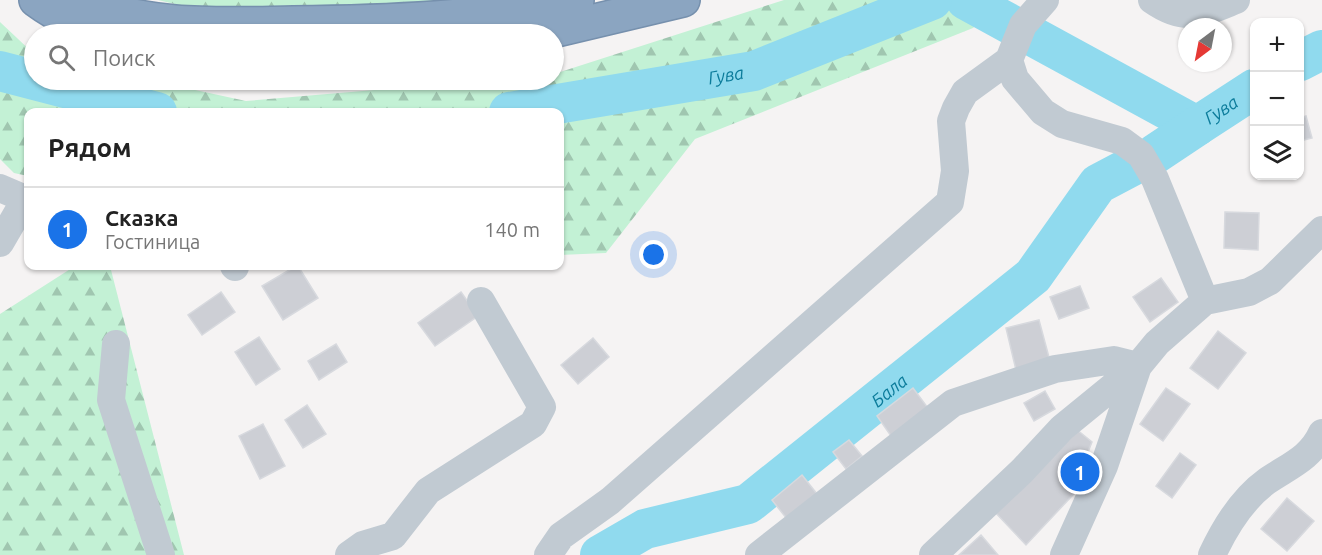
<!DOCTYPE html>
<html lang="ru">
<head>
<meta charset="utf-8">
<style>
  :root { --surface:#fff; --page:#f6f6f6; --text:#222; --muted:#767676; --line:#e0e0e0; --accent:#1a73e8 }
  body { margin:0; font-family:Ubuntu,sans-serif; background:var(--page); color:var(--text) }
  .controls { position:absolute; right:18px; top:18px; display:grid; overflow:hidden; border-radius:12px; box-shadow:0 2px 4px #0004 }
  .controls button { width:54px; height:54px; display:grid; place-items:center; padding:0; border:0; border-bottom:2px solid var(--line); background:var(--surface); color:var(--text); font:30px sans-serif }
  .compass { position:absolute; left:1178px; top:18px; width:54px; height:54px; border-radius:50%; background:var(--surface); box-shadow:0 2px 4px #0004; rotate:212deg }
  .you { position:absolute; left:654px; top:255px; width:21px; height:21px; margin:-15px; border:4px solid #fff; border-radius:50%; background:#1a73e8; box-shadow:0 0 0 9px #1a73e833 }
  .badge { display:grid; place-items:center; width:39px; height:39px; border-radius:50%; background:var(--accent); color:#fff; font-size:20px; font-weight:700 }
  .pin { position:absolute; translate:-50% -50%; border:3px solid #fff; box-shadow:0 2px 6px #0006 }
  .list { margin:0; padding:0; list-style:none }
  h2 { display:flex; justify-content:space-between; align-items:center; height:78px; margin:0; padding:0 24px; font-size:26px }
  h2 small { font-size:20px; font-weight:400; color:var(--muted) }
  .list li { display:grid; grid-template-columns:39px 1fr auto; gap:18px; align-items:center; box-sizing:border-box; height:84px; padding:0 24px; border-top:2px solid var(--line) }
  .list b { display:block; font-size:22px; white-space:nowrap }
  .list p { margin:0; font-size:20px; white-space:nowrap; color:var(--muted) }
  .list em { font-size:20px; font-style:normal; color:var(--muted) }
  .icon { flex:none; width:33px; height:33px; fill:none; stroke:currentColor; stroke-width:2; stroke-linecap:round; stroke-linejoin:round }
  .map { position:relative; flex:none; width:1322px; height:555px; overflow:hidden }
  .search { position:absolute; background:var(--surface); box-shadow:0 2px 4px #0004; left:24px; top:24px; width:540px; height:66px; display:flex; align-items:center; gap:15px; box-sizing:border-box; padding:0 21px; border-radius:33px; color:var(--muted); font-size:22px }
  .panel { position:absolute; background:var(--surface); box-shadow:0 2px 4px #0004; left:24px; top:108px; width:540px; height:162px; border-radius:12px }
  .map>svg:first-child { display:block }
  .forest { fill:url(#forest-firs) }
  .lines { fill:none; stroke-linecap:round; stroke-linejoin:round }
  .river { stroke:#90daee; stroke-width:40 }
  .building { fill:#cdcfd5; stroke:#d7d9de; stroke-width:1.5 }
  .highway-casing { stroke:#7690ad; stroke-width:36 }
  .minor { stroke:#c1cad2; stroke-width:28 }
  .highway { stroke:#8ba5c1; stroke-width:33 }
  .labels { text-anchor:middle; stroke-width:5; stroke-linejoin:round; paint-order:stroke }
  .water-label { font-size:18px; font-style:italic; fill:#0c7c9b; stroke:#fff }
</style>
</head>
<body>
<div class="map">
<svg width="1322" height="555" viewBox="0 0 1322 555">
  <defs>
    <pattern id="forest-firs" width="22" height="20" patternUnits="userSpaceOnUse" patternTransform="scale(1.5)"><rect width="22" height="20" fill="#c3f1d5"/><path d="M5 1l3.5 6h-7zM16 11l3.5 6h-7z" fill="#a0c6b0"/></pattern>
  </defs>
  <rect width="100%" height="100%" fill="#f5f3f3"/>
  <path class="forest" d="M158,0H485L216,14Z
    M784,0H1003L973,28L695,139L606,253L560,255V112H28V176L14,173L0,159V22L34,54V80H149L246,101L492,80H554V74Z
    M75,266H110L184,555H0V314Z"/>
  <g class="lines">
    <g class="river">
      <path id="s1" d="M966,0L1197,126L1254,89"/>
      <path d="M1300,61L1322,50"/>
      <path d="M0,71L157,112"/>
      <path id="s2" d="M509,112L754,71L932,0"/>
      <path d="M1155,154L1197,126"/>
      <path id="s3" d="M600,555L645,529L748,504L1033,276L1098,184L1134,165"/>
    </g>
  </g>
  <path class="building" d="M1306,116L1312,138L1300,141V118Z
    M1225,212L1259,213L1258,250L1224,248Z
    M296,266H298L318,298L283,320L262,286Z
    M1161,278L1178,302L1150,322L1133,297Z
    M1080,286L1089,308L1059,319L1050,297Z
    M221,292L235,312L202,335L188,315Z
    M461,292L478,316L435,346L418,323Z
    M1039,320L1050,361L1016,370L1006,328Z
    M1218,331L1246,353L1218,389L1190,368Z
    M259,337L280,369L256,385L235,352Z
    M593,338L609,357L578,384L561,365Z
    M336,344L347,362L319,380L308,361Z
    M913,388L928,408L891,436L877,416Z
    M1166,388L1190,404L1163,441L1140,424Z
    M1045,391L1055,409L1034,421L1024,403Z
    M307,405L326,434L303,448L285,420Z
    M263,424L285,466L260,479L239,436Z
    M1076,429L1092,442L1080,472L1085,482L1026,545L993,510Z
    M849,440L862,456L846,469L833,452Z
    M1180,453L1196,465L1172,498L1156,486Z
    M802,475L817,494L787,519L772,500Z
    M1287,498L1314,521L1287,551L1261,529Z
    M981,535L998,555H959Z"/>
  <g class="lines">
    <g class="highway-casing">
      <path id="highway" d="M36,0C59,17 84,28 111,34
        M82,0C148,29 223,24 293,23C389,22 483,18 577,0
        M540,34L683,0"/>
    </g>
    <path class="minor" d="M1152,0C1185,23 1201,14 1236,0
      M1009,60L1015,79L1043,112L1062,124L1122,141L1141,155L1155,179L1205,301
      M0,188L28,200
      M0,243L25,200
      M234,266L235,267
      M116,344L111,400L161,555
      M349,555L363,545L393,536L428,491L533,424L542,407L481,301
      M548,555L561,536L610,501L950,202L955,171L951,121L956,108L965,92L1009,60L1023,25L1045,0
      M759,555L953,403L1055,369L1114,360L1138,366
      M933,555L1022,471L1062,428L1138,366L1157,343L1205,301L1249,292L1270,281L1322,230
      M1064,555L1104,466L1138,366
      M1212,555C1225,527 1242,499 1267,481C1289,466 1311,458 1322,433"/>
    <use href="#highway" class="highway"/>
  </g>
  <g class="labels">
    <g class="water-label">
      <text dy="6" stroke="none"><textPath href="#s2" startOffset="220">Гува</textPath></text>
      <text dy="6" stroke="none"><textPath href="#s1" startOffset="292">Гува</textPath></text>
      <text dy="6" stroke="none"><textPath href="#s3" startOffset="339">Бала</textPath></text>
    </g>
  </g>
</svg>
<div class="controls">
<button>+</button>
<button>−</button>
<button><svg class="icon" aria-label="layers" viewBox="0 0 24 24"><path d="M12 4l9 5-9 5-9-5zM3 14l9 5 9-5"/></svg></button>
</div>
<svg class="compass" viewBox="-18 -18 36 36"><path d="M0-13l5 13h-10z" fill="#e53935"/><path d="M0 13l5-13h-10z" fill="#767676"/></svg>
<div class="you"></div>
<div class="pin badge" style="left:1080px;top:472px">1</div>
<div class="search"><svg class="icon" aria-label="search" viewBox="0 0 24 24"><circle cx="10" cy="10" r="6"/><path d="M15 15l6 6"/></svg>Поиск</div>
<section class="panel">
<h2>Рядом<small></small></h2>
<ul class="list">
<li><span class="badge">1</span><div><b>Сказка</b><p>Гостиница</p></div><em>140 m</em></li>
</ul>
</section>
</div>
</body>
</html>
